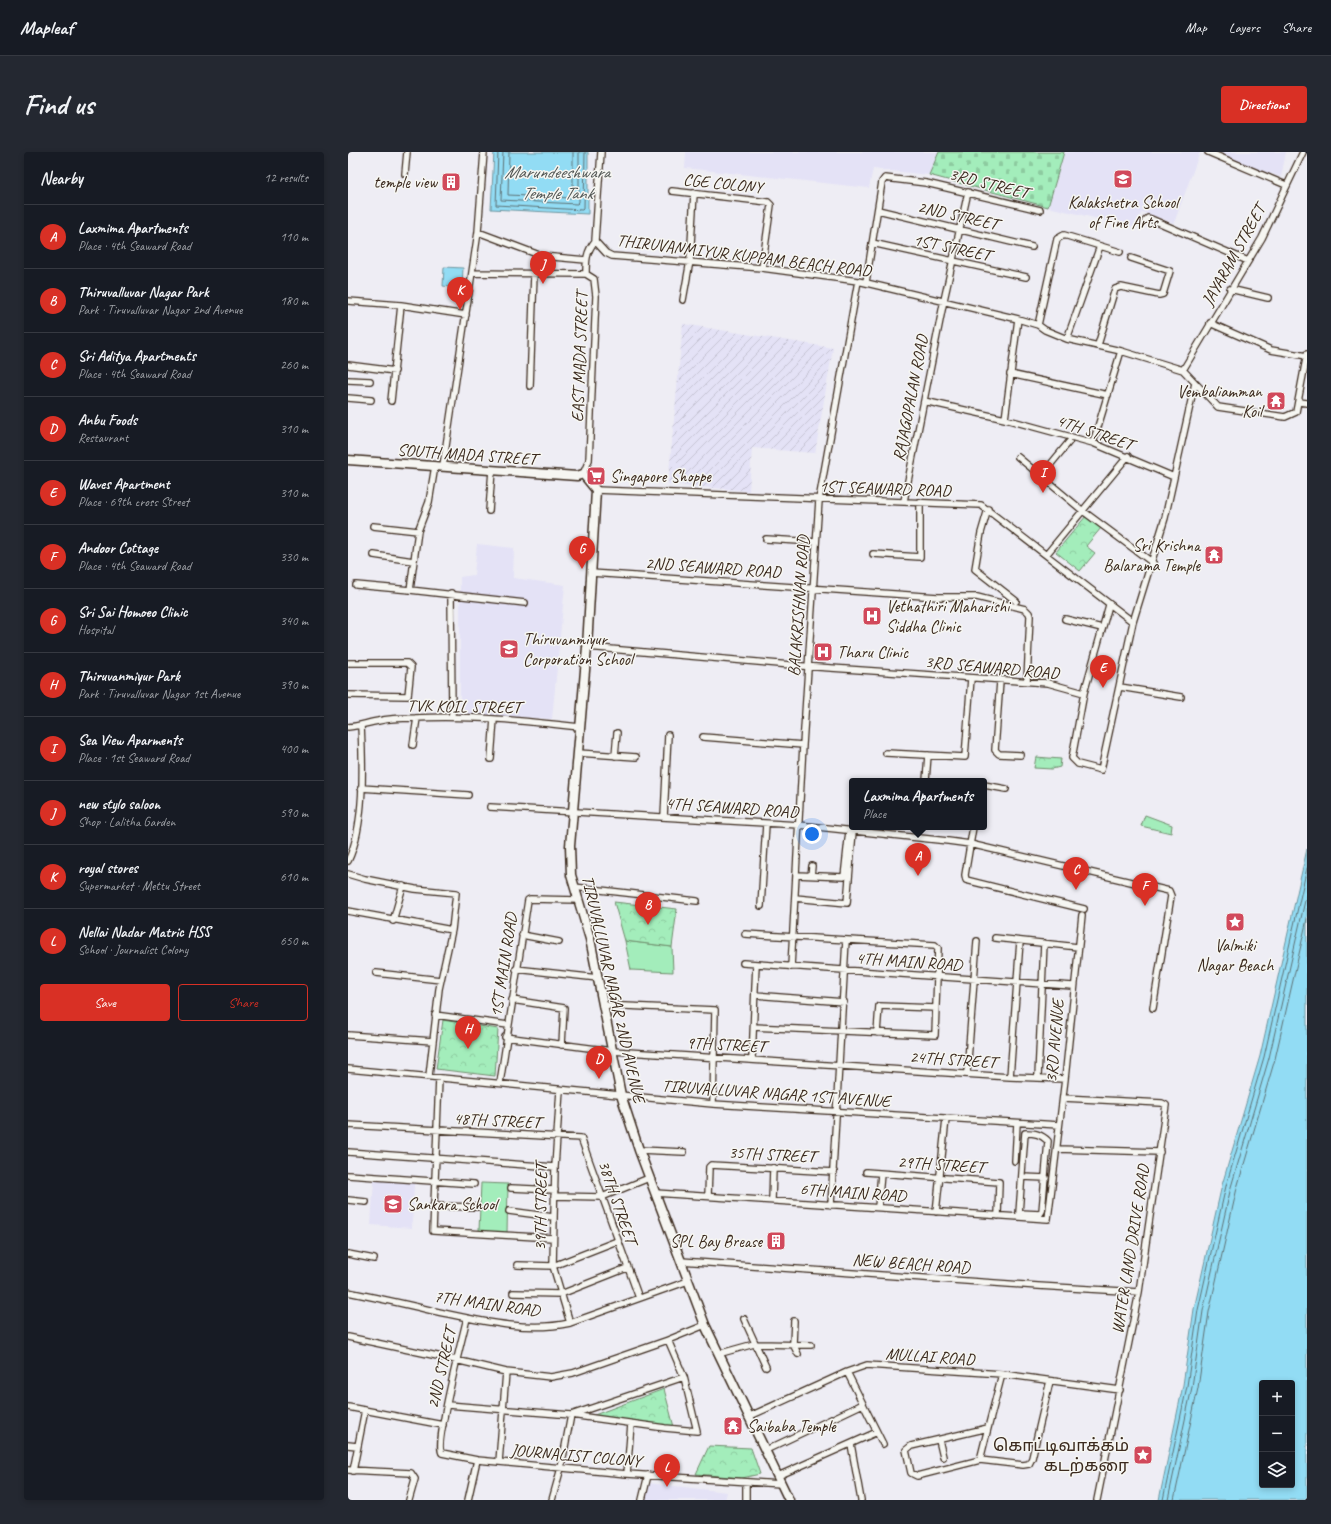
<!DOCTYPE html>
<html lang="en">
<head>
<meta charset="utf-8">
<style>
  :root { --surface:#171b24; --page:#242831; --text:#f1f3f6; --muted:#9ea1a6; --line:#363941; --accent:#d93025 }
  body { margin:0; font-family:Caveat,"Noto Sans Tamil",sans-serif; background:var(--page); color:var(--text) }
  .controls { position:absolute; right:12px; bottom:12px; display:grid; overflow:hidden; border-radius:4px; box-shadow:0 2px 6px #0003 }
  .controls button { width:36px; height:36px; display:grid; place-items:center; padding:0; border:0; border-bottom:1px solid var(--line); background:var(--surface); color:var(--text); font:20px sans-serif }
  .you { position:absolute; left:464px; top:682px; width:14px; height:14px; margin:-10px; border:3px solid #fff; border-radius:50%; background:#1a73e8; box-shadow:0 0 0 6px #1a73e833 }
  .badge { display:grid; place-items:center; width:26px; height:26px; border-radius:50%; background:var(--accent); color:#fff; font-size:13px; font-weight:700 }
  .pin { position:absolute; translate:-50% -33px; filter:drop-shadow(0 1px 2px #0008) }
  .pin::after { content:''; position:absolute; top:21px; width:14px; height:12px; background:inherit; clip-path:polygon(0 0,100% 0,50% 100%) }
  .popup { position:absolute; left:501px; top:626px; width:138px; height:52px; box-sizing:border-box; display:grid; place-content:center; border-radius:4px; background:var(--surface); filter:drop-shadow(0 1px 3px #0005); font-size:13px; white-space:nowrap; color:var(--muted) }
  .popup b { font-size:15px; color:var(--text) }
  .popup::after { content:''; position:absolute; left:50%; top:100%; margin-left:-8px; border:8px solid transparent; border-top-color:var(--surface) }
  .list { margin:0; padding:0; list-style:none }
  h2 { display:flex; justify-content:space-between; align-items:center; height:52px; margin:0; padding:0 16px; font-size:17px }
  h2 small { font-size:13px; font-weight:400; color:var(--muted) }
  .list li { display:grid; grid-template-columns:26px 1fr auto; gap:12px; align-items:center; box-sizing:border-box; height:64px; padding:0 16px; border-top:1px solid var(--line) }
  .list b { display:block; font-size:15px; white-space:nowrap }
  .list p { margin:0; font-size:13px; white-space:nowrap; color:var(--muted) }
  .list em { font-size:13px; font-style:normal; color:var(--muted) }
  .actions { display:flex; gap:8px; padding:12px 16px }
  .actions a { flex:1; padding:9px 0; border:1px solid var(--accent); border-radius:4px; text-align:center; font-size:14px; color:var(--accent) }
  .actions .main { background:var(--accent); color:#fff }
  .icon { flex:none; width:22px; height:22px; fill:none; stroke:currentColor; stroke-width:2; stroke-linecap:round; stroke-linejoin:round }
  .map { position:relative; flex:none; width:959px; height:1348px; overflow:hidden; border-radius:4px }
  header { display:flex; align-items:center; gap:24px; box-sizing:border-box; height:56px; padding:0 20px; background:var(--surface); border-bottom:1px solid var(--line) }
  header strong { font-size:19px }
  nav { display:flex; gap:22px; margin-inline-start:auto; font-size:14px }
  .intro { display:flex; align-items:center; justify-content:space-between; box-sizing:border-box; height:96px; padding:0 24px }
  h1 { margin:0; font-size:28px }
  .button { padding:10px 18px; border-radius:4px; background:var(--accent); color:#fff; font-size:14px; font-weight:700 }
  main { display:flex; gap:24px; padding:0 24px }
  aside { flex:1; background:var(--surface); border-radius:4px; box-shadow:0 2px 6px #0003 }
  .map>svg:first-child { display:block }
  .built { fill:#e4e2f6 }
  .industrial { fill:url(#industrial-furrows) }
  .green { fill:#a3edbb; stroke:#6f8c6c }
  .forest { fill:url(#forest-crowns); stroke:#6f8c6c }
  .cemetery { fill:url(#cemetery-stones); stroke:#6f8c6c }
  .water { fill:#92dcf4; stroke:#6f959e; fill-rule:evenodd }
  .lines { fill:none; stroke-linecap:round; stroke-linejoin:round }
  .shore { stroke:#5e7174; stroke-width:1 }
  .street-casing { stroke:#3b2a1e; stroke-width:8 }
  .secondary-casing { stroke:#3b2a1e; stroke-width:11 }
  .street { stroke:#f6f6f2; stroke-width:5.5 }
  .secondary { stroke:#f6f6f2; stroke-width:8 }
  .labels { text-anchor:middle; stroke-width:3; stroke-linejoin:round; paint-order:stroke }
  .poi-label { font-size:17px; fill:#3b2a1e; stroke:#f6f6f2; text-anchor:start }
  .street-label { font-size:17px; fill:#3b2a1e; stroke:#f6f6f2 }
  .water-label { font-size:18px; font-style:italic; fill:#515654; stroke:#f6f6f2 }
</style>
</head>
<body>
<header>
<strong>Mapleaf</strong>
<nav><a>Map</a><a>Layers</a><a>Share</a></nav>
</header>
<div class="intro"><h1>Find us</h1><a class="button">Directions</a></div>
<main>
<aside>
<h2>Nearby<small>12 results</small></h2>
<ul class="list">
<li><span class="badge">A</span><div><b>Laxmima Apartments</b><p>Place · 4th Seaward Road</p></div><em>110 m</em></li>
<li><span class="badge">B</span><div><b>Thiruvalluvar Nagar Park</b><p>Park · Tiruvalluvar Nagar 2nd Avenue</p></div><em>180 m</em></li>
<li><span class="badge">C</span><div><b>Sri Aditya Apartments</b><p>Place · 4th Seaward Road</p></div><em>260 m</em></li>
<li><span class="badge">D</span><div><b>Anbu Foods</b><p>Restaurant</p></div><em>310 m</em></li>
<li><span class="badge">E</span><div><b>Waves Apartment</b><p>Place · 69th cross Street</p></div><em>310 m</em></li>
<li><span class="badge">F</span><div><b>Andoor Cottage</b><p>Place · 4th Seaward Road</p></div><em>330 m</em></li>
<li><span class="badge">G</span><div><b>Sri Sai Homoeo Clinic</b><p>Hospital</p></div><em>340 m</em></li>
<li><span class="badge">H</span><div><b>Thiruvanmiyur Park</b><p>Park · Tiruvalluvar Nagar 1st Avenue</p></div><em>390 m</em></li>
<li><span class="badge">I</span><div><b>Sea View Aparments</b><p>Place · 1st Seaward Road</p></div><em>400 m</em></li>
<li><span class="badge">J</span><div><b>new stylo saloon</b><p>Shop · Lalitha Garden</p></div><em>590 m</em></li>
<li><span class="badge">K</span><div><b>royal stores</b><p>Supermarket · Mettu Street</p></div><em>610 m</em></li>
<li><span class="badge">L</span><div><b>Nellai Nadar Matric HSS</b><p>School · Journalist Colony</p></div><em>650 m</em></li>
</ul>
<div class="actions"><a class="main">Save</a><a>Share</a></div>
</aside>
<div class="map">
<svg width="959" height="1348" viewBox="0 0 959 1348">
  <defs>
    <pattern id="industrial-furrows" width="10" height="10" patternUnits="userSpaceOnUse"><rect width="10" height="10" fill="#e4e2f6"/><path d="M-1 1l2-2M0 10L10 0M9 11l2-2" fill="none" stroke="#c4c2d2"/></pattern>
    <pattern id="forest-crowns" width="20" height="18" patternUnits="userSpaceOnUse"><rect width="20" height="18" fill="#a3edbb"/><path d="M2 6a3 3 0 1 1 6 0M12 15a3 3 0 1 1 6 0" fill="none" stroke="#8dcba0"/></pattern>
    <pattern id="cemetery-stones" width="16" height="16" patternUnits="userSpaceOnUse"><rect width="16" height="16" fill="#a3edbb"/><path d="M2 7V4a2 2 0 0 1 4 0v3zM10 15v-3a2 2 0 0 1 4 0v3z" fill="#8dcba0"/></pattern>
  </defs>
  <rect width="100%" height="100%" fill="#eeedf4"/>
  <filter id="ink" filterUnits="userSpaceOnUse"><feTurbulence type="fractalNoise" baseFrequency=".025" numOctaves="2"/><feDisplacementMap in="SourceGraphic" scale="8" xChannelSelector="R" yChannelSelector="G"/><feConvolveMatrix kernelMatrix="1 2 1 2 8 2 1 2 1" color-interpolation-filters="sRGB"/></filter>
  <g filter="url(#ink)">
    <path class="built" d="M338,0H591L581,23L525,17L521,36L337,16Z
      M716,0H852L826,71L794,60L785,75L700,55Z
      M860,0H938L933,25Z
      M129,392L166,396L165,426L217,433L204,567L112,562V425L126,423Z
      M26,1028L66,1031L64,1076L23,1073Z
      M300,1331L379,1340L377,1348H296Z"/>
    <path class="industrial" d="M335,172L485,196L467,301L404,296L401,339L320,332Z"/>
    <path class="green" d="M797,663L824,673L823,681L793,674Z
      M277,789L324,795L325,820L283,818Z
      M133,1031L160,1032L159,1081L131,1079Z"/>
    <path class="forest" d="M738,364L753,376L738,394L747,401L732,419L708,400Z
      M688,605L713,607L712,615L704,617L686,616Z
      M266,750L329,757L324,795L277,789Z
      M95,868L150,877L147,924L88,917Z
      M316,1237L326,1275L241,1265Z
      M361,1294L403,1296L412,1322L394,1326L348,1322Z"/>
    <path class="cemetery" d="M591,0H716L700,55L581,23Z"/>
    <path class="water" d="M146,0H240V62L143,57Z
      M96,115L115,116L114,135H105V132H102V135L95,134Z
      M959,697V1348H811L835,1233L846,1157L874,1033L912,904ZM914,1231H944V1333H914Z"/>
    <g class="lines">
      <path class="shore" d="M150,0L148,53L234,58L236,56L237,0
        M155,0L153,48L229,52L231,50V0
        M161,0L160,43L223,46L225,44V0
        M815,1348L839,1234L850,1158L878,1034L916,905L959,716
        M820,1348L844,1235L855,1159L883,1035L921,906L959,740
        M826,1348L850,1236L861,1160L889,1036L927,907L959,767"/>
      <g class="street-casing">
        <path id="street" d="M860,0L938,33
          M57,22L59,0
          M324,39L420,50L423,53L414,116
          M530,58L684,95
          M797,69L800,66L803,67L900,109
          M130,80L194,104L238,108
          M247,89L258,101L264,104L414,116L510,129L670,167L690,173L697,178L719,187L773,199L835,218L870,255L937,265L948,260L959,202
          M524,91L678,125
          M124,121L238,122
          M518,130L534,30L537,26L578,31L692,58
          M882,137L920,146
          M335,148L342,109L346,41
          M0,149L53,153L118,163
          M862,171L923,198L959,204
          M690,173L709,87L716,83L772,100
          M719,187L752,94
          M750,193L767,137L773,135L811,143L815,142L822,119L783,106
          M0,213L47,219
          M835,218L914,86L955,0
          M662,222L760,243
          M0,228L22,229
          M182,234L186,122
          M0,246L23,248
          M43,249L53,153
          M576,249L657,267L745,291L826,325
          M951,250L959,251
          M657,267L670,167
          M745,291L773,199
          M670,305L735,359L805,411
          M87,314L81,350L70,379L62,438L177,451
          M95,314L130,80L136,0
          M235,322L241,308L248,144L246,127L238,122C238,109 238,100 247,89L253,0
          M693,324L721,290
          M248,338L633,353L785,470
          M556,349L596,148L620,40
          M640,357L633,381L627,417L668,449
          M141,359L144,318
          M25,374L70,379
          M418,387L468,390
          M525,402L572,405V350
          M26,403L65,409
          M698,403L780,304
          M243,421L590,445H629L677,457L681,461L682,464L679,529
          M8,433L62,438
          M103,441L104,565
          M761,453L736,541L724,606L730,612L753,618L785,470L817,366L847,231
          M717,467L754,476
          M239,495L454,514L700,531L736,541
          M0,511H59L63,515L60,544L0,543
          M652,529L647,598L651,602L672,603
          M772,535L833,545
          M0,575C11,574 19,571 30,569C42,566 54,566 67,566C122,563 177,569 232,575
          M355,585L455,593
          M65,593L69,566
          M230,601L288,605
          M538,601L617,605L623,526
          M267,604L269,581
          M143,607L146,567
          M578,629L580,603
          M636,633L658,637
          M13,636L120,643
          M142,655L451,673L600,689L622,692L817,738L821,739L823,744L805,856
          M316,665L320,583
          M625,675L617,723L618,728L736,757
          M0,709C17,674 15,613 13,574
          M0,722L17,727L67,737L108,741L104,778L91,837L81,924
          M448,723L496,725L501,679
          M463,724L464,714
          M226,735L349,749
          M447,746L499,751L505,679
          M413,754L418,672
          M0,759L104,778
          M45,769L55,734
          M397,782L587,793L590,796L587,883L406,875
          M174,783L211,790
          M647,786L730,795
          M395,811L725,834
          M443,815L455,593L471,348L510,129
          M168,817L250,826
          M28,821L93,828
          M407,843L496,850
          M164,848L216,856L214,893
          M254,853L367,858L365,952
          M87,863L160,873
          M529,881L531,854L588,856
          M0,883L85,889
          M157,885L264,899L662,925L717,927
          M404,907L408,812
          M0,917L365,952L711,973
          M619,921L629,789
          M662,925L672,789
          M690,925L696,791
          M91,926L85,1079L205,1086
          M152,931L180,748L182,747L231,748
          M212,938L207,1015L205,1114L222,1171
          M715,946L814,951L818,953L791,1140L749,1348
          M0,973L233,986L291,1146
          M677,981C687,981 693,982 700,989L694,1059L692,1062L671,1061Z
          M709,997L812,1000
          M291,998L336,1000
          M0,1000L207,1015
          M667,1009L669,971
          M518,1020L651,1030L650,1064
          M0,1023L126,1032
          M674,1025L698,1026
          M163,1036L207,1038
          M307,1041L700,1067L717,927L734,763
          M206,1044L254,1045L301,1026
          M360,1044L361,1015L363,1013L486,1020
          M0,1048L18,1050
          M424,1048L425,1016
          M483,1053L498,788
          M85,1054L129,1055
          M530,1055L533,1022
          M161,1059L205,1065
          M588,1060L598,967
          M0,1102L26,1107
          M333,1109L690,1134L791,1140
          M169,1113L205,1114L269,1089
          M0,1140C29,1146 58,1152 86,1159C129,1168 179,1181 222,1171L340,1129
          M165,1141L213,1142L279,1116
          M119,1166C115,1183 86,1294 94,1301L129,1308L279,1322L434,1332
          M396,1167L418,1215
          M446,1169L445,1192L450,1202
          M0,1185L108,1208L158,1220L203,1225L225,1221L320,1188L357,1173
          M370,1202L406,1192L463,1193
          M499,1220L535,1292
          M100,1253L223,1263L317,1276L349,1279L336,1225L320,1188
          M0,1255L95,1273
          M400,1265L499,1220L519,1213L654,1222L772,1238
          M640,1276L632,1308L675,1313L681,1312L684,1306L702,1229
          M591,1288L595,1305
          M503,1292L513,1348
          M0,1293L9,1294
          M418,1298L515,1252
          M632,1308L569,1324L563,1321L558,1298L563,1294L640,1276L654,1222
          M151,1310L158,1220
          M0,1318L63,1321L67,1327L61,1348
          M5,1319L17,1258
          M279,1322L283,1272
          M430,1324L529,1280
          M398,1330V1348
          M120,1348L129,1308
          M204,1348L213,1316L223,1263L336,1225
          M294,1348L300,1323"/>
      </g>
      <g class="secondary-casing">
        <path id="secondary" d="M0,308L229,324L235,322L248,338L239,495L222,694L223,723L242,787L273,943L291,998L357,1173L441,1348"/>
      </g>
      <use href="#street" class="street"/>
      <use href="#secondary" class="secondary"/>
    </g>
  </g>
  <defs>
    <g id="university-square" transform="scale(1)"><rect x="-9" y="-9" width="18" height="18" rx="4" fill="#d1495b" stroke="#f6f6f2"/><path d="M0-5L7-2L0 1L-7-2ZM-4 1L0 2.5L4 1V4Q0 6-4 4Z" fill="#fff"/></g>
    <g id="building-square" transform="scale(1)"><rect x="-9" y="-9" width="18" height="18" rx="4" fill="#d1495b" stroke="#f6f6f2"/><path d="M-4-6H4V6H1V3H-1V6H-4ZM-2.5-4.3h1.7v1.8h-1.7ZM.8-4.3h1.7v1.8H.8ZM-2.5-1h1.7V.8h-1.7ZM.8-1h1.7V.8H.8Z" fill="#fff"/></g>
    <g id="temple-square" transform="scale(1)"><rect x="-9" y="-9" width="18" height="18" rx="4" fill="#d1495b" stroke="#f6f6f2"/><path d="M0-6L5-2H3V0L6.5 2.5H4V6H1.5V3h-3V6H-4V2.5H-6.5L-3 0V-2H-5Z" fill="#fff"/></g>
    <g id="supermarket-square" transform="scale(1)"><rect x="-9" y="-9" width="18" height="18" rx="4" fill="#d1495b" stroke="#f6f6f2"/><path d="M-6-5.5h2.5l.6 2H6L4.5 2H-2.5L-4.4-4H-6ZM-1.5 3.2a1.3 1.3 0 1 0 .1 0ZM3 3.2a1.3 1.3 0 1 0 .1 0Z" fill="#fff"/></g>
    <g id="hospital-square" transform="scale(1)"><rect x="-9" y="-9" width="18" height="18" rx="4" fill="#d1495b" stroke="#f6f6f2"/><path d="M-5-5h3v3.5h4V-5h3V5h-3V1.5h-4V5h-3Z" fill="#fff"/></g>
    <g id="school-square" transform="scale(1)"><rect x="-9" y="-9" width="18" height="18" rx="4" fill="#d1495b" stroke="#f6f6f2"/><path d="M0-5L7-2L0 1L-7-2ZM-4 1L0 2.5L4 1V4Q0 6-4 4Z" fill="#fff"/></g>
    <g id="sight-square" transform="scale(1)"><rect x="-9" y="-9" width="18" height="18" rx="4" fill="#d1495b" stroke="#f6f6f2"/><path d="M0-6L1.8-2.2L6-1.7L2.9 1.2L3.7 5.4L0 3.3L-3.7 5.4L-2.9 1.2L-6-1.7L-1.8-2.2Z" fill="#fff"/></g>
  </defs>
  <g fill-rule="evenodd">
    <use href="#university-square" x="775" y="27"/>
    <use href="#building-square" x="103" y="30"/>
    <use href="#temple-square" x="928" y="249"/>
    <use href="#supermarket-square" x="248" y="324"/>
    <use href="#temple-square" x="866" y="403"/>
    <use href="#hospital-square" x="524" y="464"/>
    <use href="#school-square" x="161" y="497"/>
    <use href="#hospital-square" x="475" y="500"/>
    <use href="#sight-square" x="887" y="770"/>
    <use href="#school-square" x="45" y="1052"/>
    <use href="#building-square" x="428" y="1089"/>
    <use href="#temple-square" x="385" y="1274"/>
    <use href="#sight-square" x="795" y="1303"/>
  </g>
  <g class="labels">
    <g class="poi-label">
      <text x="89" y="36" text-anchor="end">temple view</text>
      <text x="775" y="56" text-anchor="middle">Kalakshetra School<tspan x="775" dy="20">of Fine Arts</tspan></text>
      <text x="914" y="245" text-anchor="end">Vembaliamman<tspan x="914" dy="20">Koil</tspan></text>
      <text x="262" y="330">Singapore Shoppe</text>
      <text x="852" y="399" text-anchor="end">Sri Krishna<tspan x="852" dy="20">Balarama Temple</tspan></text>
      <text x="538" y="460">Vethathiri Maharishi<tspan x="538" dy="20">Siddha Clinic</tspan></text>
      <text x="175" y="493">Thiruvanmiyur<tspan x="175" dy="20">Corporation School</tspan></text>
      <text x="489" y="506">Tharu Clinic</text>
      <text x="887" y="799" text-anchor="middle">Valmiki<tspan x="887" dy="20">Nagar Beach</tspan></text>
      <text x="59" y="1058">Sankara School</text>
      <text x="414" y="1095" text-anchor="end">SPL Bay Brease</text>
      <text x="399" y="1280">Saibaba Temple</text>
      <text x="781" y="1299" text-anchor="end">கொட்டிவாக்கம்<tspan x="781" dy="20">கடற்கரை</tspan></text>
    </g>
    <g class="street-label">
      <text transform="translate(375 31) rotate(6)" y="6">CGE COLONY</text>
      <text transform="translate(641 31) rotate(14)" y="6">3RD STREET</text>
      <text transform="translate(610 63) rotate(13)" y="6">2ND STREET</text>
      <text transform="translate(604 95) rotate(12)" y="6">1ST STREET</text>
      <text transform="translate(396 103) rotate(7)" y="6">THIRUVANMIYUR KUPPAM BEACH ROAD</text>
      <text transform="translate(885 103) rotate(-61)" y="6">JAYARAM STREET</text>
      <text transform="translate(231 205) rotate(-88)" y="6">EAST MADA STREET</text>
      <text transform="translate(562 246) rotate(-79)" y="6">RAJAGOPALAN ROAD</text>
      <text transform="translate(747 280) rotate(19)" y="6">4TH STREET</text>
      <text transform="translate(119 302) rotate(4)" y="6">SOUTH MADA STREET</text>
      <text transform="translate(537 336) rotate(2)" y="6">1ST SEAWARD ROAD</text>
      <text transform="translate(365 415) rotate(4)" y="6">2ND SEAWARD ROAD</text>
      <text transform="translate(450 454) rotate(-86)" y="6">BALAKRISHNAN ROAD</text>
      <text transform="translate(644 515) rotate(5)" y="6">3RD SEAWARD ROAD</text>
      <text transform="translate(116 554) rotate(1)" y="6">TVK KOIL STREET</text>
      <text transform="translate(384 655) rotate(4)" y="6">4TH SEAWARD ROAD</text>
      <text transform="translate(561 809) rotate(4)" y="6">4TH MAIN ROAD</text>
      <text transform="translate(155 813) rotate(-81)" y="6">1ST MAIN ROAD</text>
      <text transform="translate(266 837) rotate(77)" y="6">TIRUVALLUVAR NAGAR 2ND AVENUE</text>
      <text transform="translate(706 889) rotate(-85)" y="6">3RD AVENUE</text>
      <text transform="translate(378 892) rotate(3)" y="6">9TH STREET</text>
      <text transform="translate(605 907) rotate(4)" y="6">24TH STREET</text>
      <text transform="translate(428 941) rotate(4)" y="6">TIRUVALLUVAR NAGAR 1ST AVENUE</text>
      <text transform="translate(149 968) rotate(3)" y="6">48TH STREET</text>
      <text transform="translate(424 1002) rotate(3)" y="6">35TH STREET</text>
      <text transform="translate(593 1012) rotate(4)" y="6">29TH STREET</text>
      <text transform="translate(505 1040) rotate(4)" y="6">6TH MAIN ROAD</text>
      <text transform="translate(270 1050) rotate(71)" y="6">38TH STREET</text>
      <text transform="translate(192 1055) rotate(-89)" y="6">39TH STREET</text>
      <text transform="translate(782 1097) rotate(-81)" y="6">WATER LAND DRIVE ROAD</text>
      <text transform="translate(563 1111) rotate(4)" y="6">NEW BEACH ROAD</text>
      <text transform="translate(139 1151) rotate(8)" y="6">7TH MAIN ROAD</text>
      <text transform="translate(582 1204) rotate(4)" y="6">MULLAI ROAD</text>
      <text transform="translate(93 1216) rotate(-77)" y="6">2ND STREET</text>
      <text transform="translate(228 1303) rotate(5)" y="6">JOURNALIST COLONY</text>
    </g>
    <g class="water-label">
      <text x="209" y="26">Marundeeshwara<tspan x="209" dy="21">Temple Tank</tspan></text>
    </g>
  </g>
</svg>
<div class="controls">
<button>+</button>
<button>−</button>
<button><svg class="icon" aria-label="layers" viewBox="0 0 24 24"><path d="M12 4l9 5-9 5-9-5zM3 14l9 5 9-5"/></svg></button>
</div>
<div class="you"></div>
<div class="pin badge" style="left:570px;top:724px">A</div>
<div class="popup"><b>Laxmima Apartments</b>Place</div>
<div class="pin badge" style="left:300px;top:773px">B</div>
<div class="pin badge" style="left:728px;top:738px">C</div>
<div class="pin badge" style="left:251px;top:927px">D</div>
<div class="pin badge" style="left:755px;top:536px">E</div>
<div class="pin badge" style="left:797px;top:754px">F</div>
<div class="pin badge" style="left:234px;top:417px">G</div>
<div class="pin badge" style="left:120px;top:897px">H</div>
<div class="pin badge" style="left:695px;top:341px">I</div>
<div class="pin badge" style="left:195px;top:132px">J</div>
<div class="pin badge" style="left:112px;top:158px">K</div>
<div class="pin badge" style="left:319px;top:1335px">L</div>
</div>
</main>
</body>
</html>
